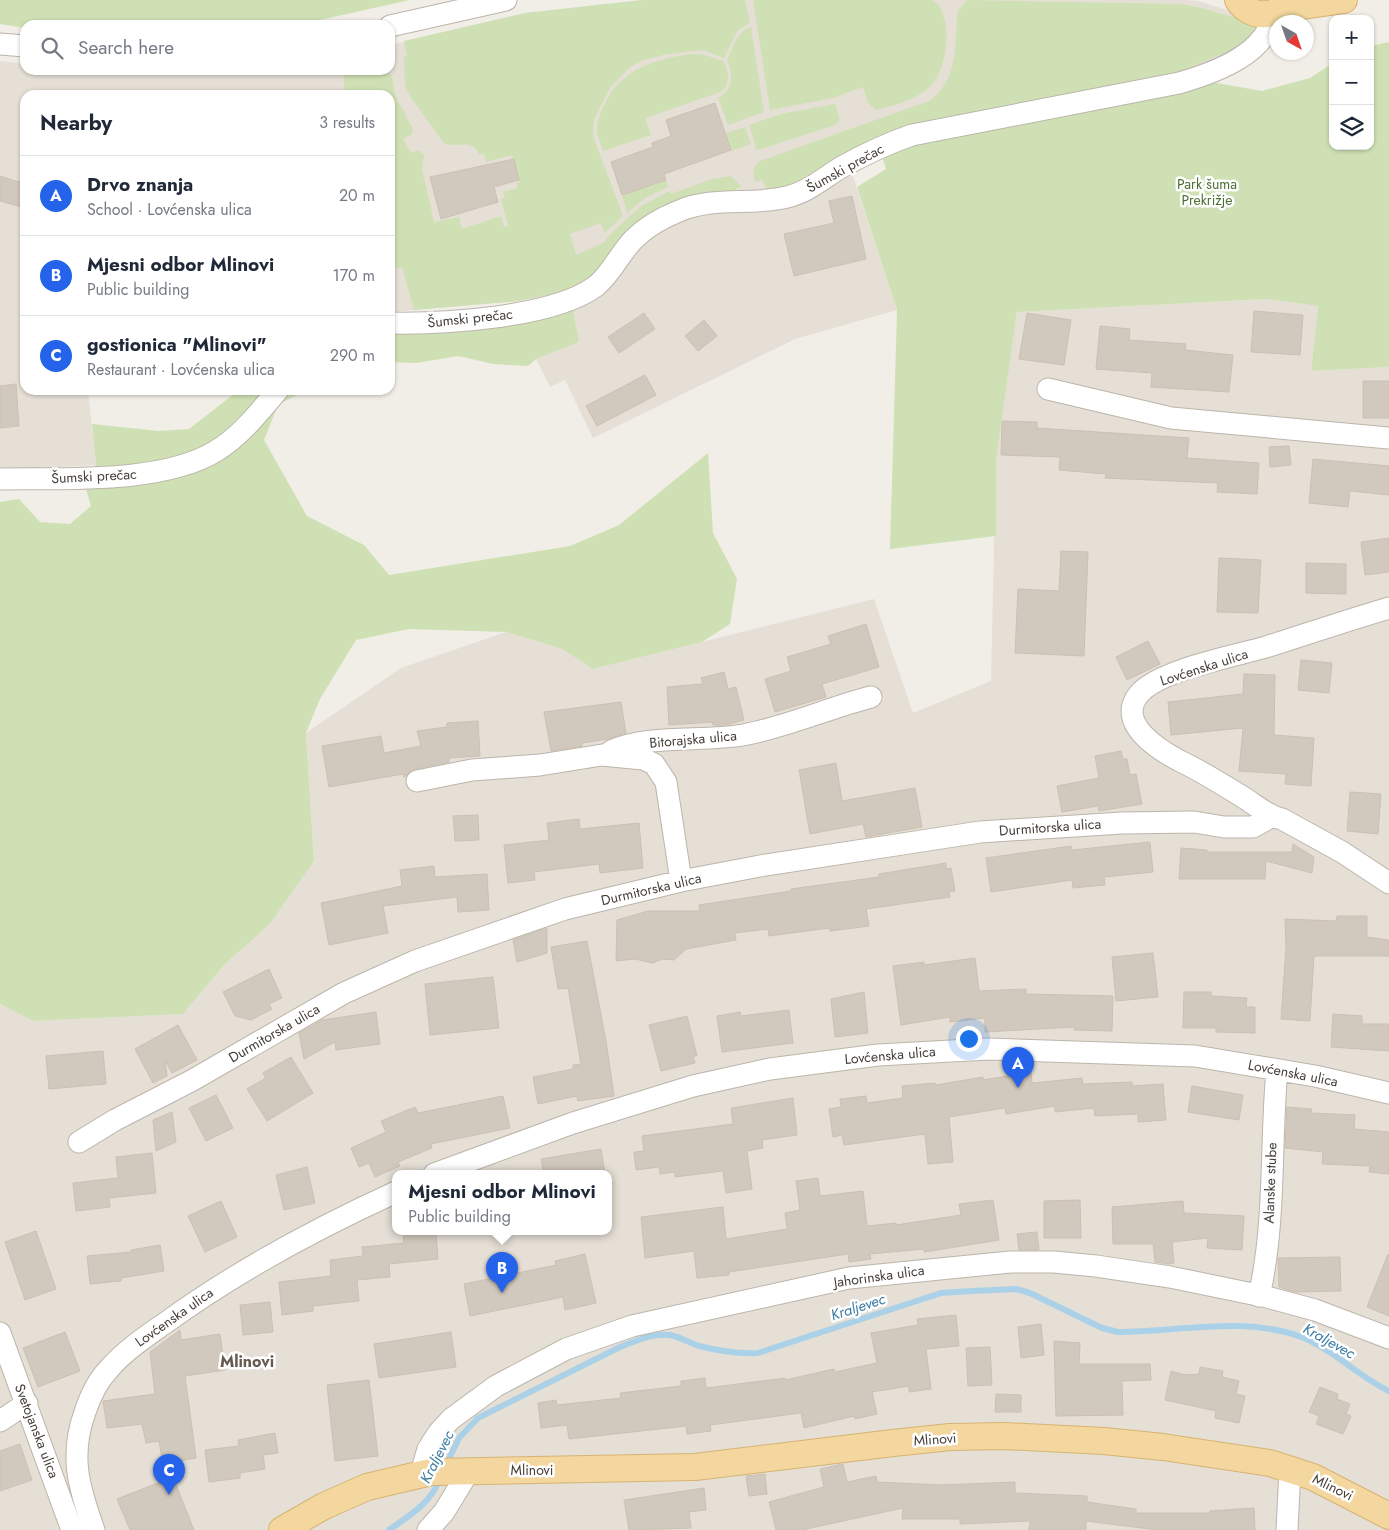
<!DOCTYPE html>
<html lang="en">
<head>
<meta charset="utf-8">
<style>
  :root { --surface:#fff; --page:#f6f6f7; --text:#1f2937; --muted:#747a83; --line:#e0e1e3; --accent:#2563eb }
  body { margin:0; font-family:Jost,sans-serif; background:var(--page); color:var(--text) }
  .controls { position:absolute; right:15px; top:15px; display:grid; overflow:hidden; border-radius:10px; box-shadow:0 1px 4px #0004 }
  .controls button { width:45px; height:45px; display:grid; place-items:center; padding:0; border:0; border-bottom:1px solid var(--line); background:var(--surface); color:var(--text); font:25px sans-serif }
  .compass { position:absolute; left:1269px; top:15px; width:45px; height:45px; border-radius:50%; background:var(--surface); box-shadow:0 1px 4px #0004; rotate:140deg }
  .you { position:absolute; left:968px; top:1038px; width:18px; height:18px; margin:-12px; border:4px solid #fff; border-radius:50%; background:#1a73e8; box-shadow:0 0 0 8px #1a73e833 }
  .badge { display:grid; place-items:center; width:32px; height:32px; border-radius:50%; background:var(--accent); color:#fff; font-size:16px; font-weight:700 }
  .pin { position:absolute; translate:-50% -41px; filter:drop-shadow(0 1px 2px #0008) }
  .pin::after { content:''; position:absolute; top:26px; width:18px; height:15px; background:inherit; clip-path:polygon(0 0,100% 0,50% 100%) }
  .popup { position:absolute; left:392px; top:1170px; width:220px; height:65px; box-sizing:border-box; display:grid; place-content:center; border-radius:10px; background:var(--surface); filter:drop-shadow(0 1px 4px #0005); font-size:16px; white-space:nowrap; color:var(--muted) }
  .popup b { font-size:19px; color:var(--text) }
  .popup::after { content:''; position:absolute; left:50%; top:100%; margin-left:-10px; border:10px solid transparent; border-top-color:var(--surface) }
  .list { margin:0; padding:0; list-style:none }
  h2 { display:flex; justify-content:space-between; align-items:center; height:65px; margin:0; padding:0 20px; font-size:21px }
  h2 small { font-size:16px; font-weight:400; color:var(--muted) }
  .list li { display:grid; grid-template-columns:32px 1fr auto; gap:15px; align-items:center; box-sizing:border-box; height:80px; padding:0 20px; border-top:1px solid var(--line) }
  .list b { display:block; font-size:19px; white-space:nowrap }
  .list p { margin:0; font-size:16px; white-space:nowrap; color:var(--muted) }
  .list em { font-size:16px; font-style:normal; color:var(--muted) }
  .icon { flex:none; width:28px; height:28px; fill:none; stroke:currentColor; stroke-width:2; stroke-linecap:round; stroke-linejoin:round }
  .map { position:relative; flex:none; width:1389px; height:1530px; overflow:hidden }
  .search { position:absolute; background:var(--surface); box-shadow:0 1px 4px #0004; left:20px; top:20px; width:375px; height:55px; display:flex; align-items:center; gap:12px; box-sizing:border-box; padding:0 18px; border-radius:15px; color:var(--muted); font-size:19px }
  .panel { position:absolute; background:var(--surface); box-shadow:0 1px 4px #0004; left:20px; top:90px; width:375px; height:305px; border-radius:15px }
  .map>svg:first-child { display:block }
  .residential { fill:#e5dfd6; fill-rule:evenodd }
  .green { fill:#cfe1b4 }
  .lines { fill:none; stroke-linecap:round; stroke-linejoin:round }
  .stream { stroke:#aad1e8; stroke-width:6 }
  .building { fill:#d2c9be; stroke:#ccc0b2 }
  .minor-casing { stroke:#bcb5ab; stroke-width:23 }
  .major-casing { stroke:#d6b371; stroke-width:28 }
  .minor { stroke:#fff; stroke-width:21 }
  .major { stroke:#f3d79f; stroke-width:26 }
  .labels { text-anchor:middle; stroke-width:5; stroke-linejoin:round; paint-order:stroke }
  .street-label { font-size:14px; fill:#443e37; stroke:#fff }
  .park-label { font-size:14px; fill:#4b6f31; stroke:#fff }
  .water-label { font-size:15px; font-style:italic; fill:#3c7ca3; stroke:#fff }
  .quarter-label { font-size:16px; font-weight:bold; fill:#655b4f; stroke:#fff }
</style>
</head>
<body>
<div class="map">
<svg width="1389" height="1530" viewBox="0 0 1389 1530">
  <rect width="100%" height="100%" fill="#f1eee7"/>
  <path class="residential" d="M642,0H1184L1198,1L1265,22L1234,55L1178,78L847,158L897,310L795,339L593,438L565,380L550,387L536,359L579,342L568,291L519,301L390,312V95H25V390H88L96,465L0,470V61L25,64V70H79L138,75L233,70H390V45L525,13Z
    M1267,299L1318,306L1311,371L1389,367V1530H0V1004L33,1021L183,1014L226,963L270,924L314,861L306,733L401,668L506,632L562,649L593,669L874,599L913,713L991,681L996,460L1017,312ZM396,1174H608V1232H396Z"/>
  <path class="green" d="M0,0H410L297,25H25V28L0,24Z
    M642,0H745L750,23L738,30L724,58L703,50L663,55L641,61L629,68L610,88L594,120L593,136L623,216L605,233L601,223L570,234L576,255L605,242L606,238L641,206L670,191L671,194L712,179L731,176L742,187L736,189L738,197L695,200L573,290L519,301L414,310L402,267L390,269V95H345L343,70H387L392,77L395,95L413,129L412,134L403,139L411,153L418,150L424,155L422,169L434,222L459,217L462,229L501,216L504,227L508,226L501,199L505,198L503,192L518,188L516,183L519,182L512,155L486,162L484,154L479,155C473,137 457,149 444,143L411,98L405,86L404,57L407,56L404,41L525,13Z
    M753,0H932C955,12 948,70 930,87C917,99 893,106 876,110L868,103L863,87L833,98L770,110Z
    M967,0L1179,4L1198,7L1256,24L1257,32L1229,51L1181,71L1110,89L895,130L810,182L768,191L762,180L755,182L753,169L760,161L929,101C957,81 955,50 957,18L958,11Z
    M751,27L764,112L728,125L718,98C733,89 734,75 727,60C733,48 737,31 751,27Z
    M1389,42V367L1311,371L1318,306L1267,299L1017,312L996,460V536L890,549L897,310L857,187L886,169L881,153L1206,81L1262,91L1310,78L1333,63V146H1370V46Z
    M691,54H702L723,61C730,72 731,88 718,93L645,118L651,135L603,151C601,145 598,139 597,133C596,125 599,117 602,110C617,71 652,59 691,54Z
    M835,104L840,120L835,125L758,150L753,148L756,147L749,125L781,114Z
    M745,127L751,144L731,151L726,133Z
    M666,180L668,187L647,197L627,213L622,195Z
    M572,306L579,342L536,359L528,366L493,364L458,356L417,363L390,362V328Z
    M239,390H306L278,405L264,440L307,516L364,545L389,575L570,546L619,525L708,453L713,533L737,579L730,624L702,642L593,669L562,649L506,632L409,629L356,640L320,699L306,733L314,861L270,924L226,963L183,1014L33,1021L0,1004V502L19,499L40,522L70,524L91,506L85,486L96,465L92,424L159,431L189,429Z"/>
  <g class="lines">
    <path class="stream" d="M446,1465L459,1438L478,1418L620,1347C636,1341 652,1333 670,1335C680,1337 690,1343 699,1346C719,1351 738,1354 758,1353L941,1293L972,1291L1016,1289L1030,1293L1102,1328L1118,1332C1179,1332 1246,1315 1304,1338C1335,1351 1359,1377 1389,1391
      M389,1530C410,1515 430,1504 440,1479"/>
  </g>
  <path class="building" d="M715,103L731,150L664,174L666,180L622,195L611,162L653,147L652,143L671,136L666,120Z
    M514,159L519,180L494,187L498,202L441,219L430,177Z
    M0,176L25,184V208L0,201Z
    M852,196L866,259L794,276L784,234L834,223L829,201Z
    M1254,311L1303,315L1300,355L1251,352Z
    M644,313L655,329L619,353L608,337Z
    M1027,313L1071,320L1064,365L1019,359Z
    M704,320L717,336L698,351L685,336Z
    M1100,326L1130,329L1129,340L1186,344L1185,350L1233,355L1229,392L1151,387L1152,373L1096,369Z
    M645,375L656,395L597,426L586,406Z
    M1363,381H1389V418H1363Z
    M16,384L19,426L0,428V386Z
    M1002,421L1037,422V428L1189,438L1187,458L1259,463L1257,494L1217,492L1218,483L1105,478L1106,474L1059,470L1060,457L1001,455Z
    M1289,446L1291,465L1270,467L1269,447Z
    M1313,459L1389,466V495L1350,491L1348,507L1309,503Z
    M1389,538V572L1365,575L1361,542Z
    M1061,551L1088,552L1084,656L1015,653L1018,589L1059,591Z
    M1219,558L1261,560L1258,613L1217,612Z
    M1306,563L1346,564V594L1306,593Z
    M866,624L879,667L822,684L826,697L775,712L765,679L791,671L787,657L831,644L828,636Z
    M1148,641L1160,664L1127,680L1116,657Z
    M1301,660L1332,663L1329,693L1298,690Z
    M724,672L728,689L736,687L744,720L726,725H713L712,722L669,725L667,687L703,684L701,678Z
    M1244,674L1275,675L1274,735L1314,738L1311,786L1285,784L1286,774L1239,771L1243,728L1171,735L1168,702L1243,694Z
    M621,702L626,733L608,739L582,743V746L551,751L544,712Z
    M478,721L480,756L449,758V762L415,769L404,777L403,774L329,787L322,746L381,736L384,753L421,746L417,731L447,727V723Z
    M1121,751L1123,759H1127L1130,775L1136,774L1142,804L1099,811L1098,806L1062,812L1057,786L1099,778L1095,756Z
    M836,763L842,801L915,788L922,827L866,837L863,824L810,834L799,770Z
    M1350,792L1381,794L1378,834L1347,831Z
    M478,815L479,840L455,841L453,816Z
    M579,819L580,829L639,823L643,868L600,873L599,864L534,872L535,880L508,883L504,845L549,840L547,823Z
    M1150,842L1153,872L1104,877L1105,885L1073,888L1072,880L991,892L986,858L1071,846L1072,850Z
    M1293,844L1314,857L1312,873L1266,861L1265,879H1179L1181,848L1207,850V852H1292Z
    M946,863V869L951,868L955,891L949,892L950,897L866,909L869,926L830,931L829,928L769,936L768,929L735,933L736,940L686,949L674,960L663,959L652,963L635,959L616,961L617,920L648,911H700L699,905L791,891V889L879,877V874Z
    M434,866L435,877L487,874L489,910L458,912L457,897L383,906L388,933L329,945L321,903L402,886L400,870Z
    M1337,916H1367V937L1389,940V956H1314L1310,1021L1281,1019L1286,948L1285,919L1336,921Z
    M547,928V953L517,962L513,940Z
    M587,941L606,1041L614,1096L578,1101L577,1096L538,1104L533,1077L573,1069V1065L581,1064L568,988L558,989L551,947Z
    M1153,953L1158,997L1116,1001L1112,957Z
    M975,958L979,991L1026,989V994L1113,996L1112,1031L1074,1030V1027L985,1032V1018L950,1022V1017L901,1025L893,966L924,962V965Z
    M269,969L282,998L269,1004L272,1009L251,1020L235,1016L223,992Z
    M493,977L499,1028L430,1035L425,984Z
    M864,992L868,1033L835,1037L831,999Z
    M1184,992H1211V996L1247,998L1246,1007H1255V1033L1216,1032V1028H1183Z
    M789,1010L793,1043L722,1052L717,1016L740,1012L741,1016Z
    M376,1012L380,1044L336,1050L335,1042L304,1059L299,1033L322,1020Z
    M1333,1014L1362,1016V1024H1389V1051L1331,1047Z
    M687,1016L697,1056H693L695,1063L661,1071L649,1025Z
    M178,1025L197,1060L172,1073L165,1060L167,1076L153,1083L135,1049Z
    M103,1051L106,1084L49,1089L46,1056Z
    M291,1057L313,1093L267,1121L247,1089L266,1078L263,1073Z
    M1031,1072L1032,1083L1082,1078L1083,1084L1132,1082V1086L1163,1084L1166,1120L1138,1122V1114L1095,1116L1094,1108L1055,1112V1106L1006,1114L1005,1108L949,1117L953,1162L928,1164L925,1134L844,1145L842,1135L833,1137L829,1109L841,1107L840,1099L866,1096L867,1103L903,1098L902,1086L935,1083L936,1085L983,1077V1080Z
    M1192,1086L1243,1095L1239,1120L1188,1112Z
    M216,1095L233,1128L206,1141L189,1108Z
    M503,1096L510,1128L431,1144L432,1148L398,1162L400,1166L375,1177L369,1163L359,1167L351,1148L386,1132L381,1121L415,1107L418,1113Z
    M793,1098L797,1135L762,1140L763,1148L747,1151L752,1189L726,1193L723,1171L675,1177V1172L660,1174L659,1167L636,1170L634,1152L644,1151L642,1136L733,1124L731,1108Z
    M1287,1107L1312,1109L1311,1113L1355,1115L1354,1129L1389,1132V1174L1369,1172L1370,1166L1322,1164L1323,1152L1285,1148Z
    M172,1112L176,1142L156,1151L153,1120Z
    M601,1149L605,1174H544L541,1159Z
    M152,1153L156,1193L109,1198L110,1207L76,1211L73,1183L118,1178L116,1157Z
    M307,1167L315,1203L284,1210L276,1175Z
    M818,1178L820,1196L863,1191L867,1226L896,1223V1225L961,1215L959,1204L993,1200L999,1240L924,1252V1249L870,1254L871,1259L849,1262L848,1254L729,1272V1275L697,1278L694,1251L645,1258L641,1217L723,1207L726,1239L787,1229L785,1213L800,1210L796,1181Z
    M1080,1200L1081,1238H1044V1201Z
    M221,1201L237,1237L205,1252L188,1216Z
    M1183,1201L1184,1213L1244,1216L1242,1250L1207,1248L1208,1238L1172,1242L1174,1263L1168,1264L1155,1262L1153,1244H1113L1112,1207Z
    M36,1231L56,1289L25,1300L5,1242Z
    M403,1232H436L438,1259L389,1264L390,1277L357,1280L359,1301L313,1306V1311L282,1315L279,1282L331,1276L330,1260L363,1256L362,1247L404,1243Z
    M1037,1232L1039,1250H1019L1017,1234Z
    M160,1245L164,1271L121,1278V1281L90,1284L87,1256L131,1252V1250Z
    M585,1254L596,1303L565,1310L563,1297L470,1316L464,1284L556,1265L555,1261Z
    M1388,1254L1389,1255V1316L1367,1307Z
    M1340,1257L1341,1291L1295,1292L1279,1287L1278,1258Z
    M270,1302L273,1332L243,1335L240,1305Z
    M956,1315L959,1346L926,1349L931,1389L909,1392V1386L872,1392L877,1414L855,1419L854,1416L804,1428L801,1413L710,1425L711,1431L687,1434L686,1426L569,1439L567,1425L541,1428L538,1403L556,1400L557,1405L621,1398L620,1393L681,1386V1381L705,1378L706,1388L785,1378V1380L834,1369L835,1372L877,1363L871,1333L918,1325L917,1319Z
    M1041,1324L1044,1355L1021,1358L1018,1327Z
    M180,1330L181,1340L220,1334L225,1370L185,1376L196,1458L163,1464L159,1441L146,1443L142,1424L107,1428L103,1401L155,1394L150,1352Z
    M65,1332L80,1371L38,1387L23,1348Z
    M451,1332L456,1367L379,1378L374,1344Z
    M1054,1341L1080,1343L1079,1364H1150L1151,1380L1122,1381L1123,1415L1056,1416Z
    M990,1347L992,1385L968,1386L966,1348Z
    M1200,1367L1223,1371L1222,1377L1239,1381L1236,1394L1245,1396L1239,1423L1215,1418L1216,1411L1165,1400L1171,1371L1185,1375L1199,1374Z
    M369,1380L378,1456L335,1461L327,1385Z
    M1320,1387L1338,1394L1337,1399L1350,1404L1346,1414L1351,1416L1343,1434L1316,1424L1319,1416L1309,1412Z
    M996,1394L1021,1395V1412H995Z
    M275,1433L278,1453L263,1455L265,1469L240,1473V1478L209,1482L205,1450L239,1446L238,1440Z
    M20,1444L32,1480L0,1491V1451Z
    M843,1464L847,1482L876,1476L877,1482L941,1485L1015,1482V1493L1087,1496V1502L1136,1509V1513H1210V1511L1254,1508L1255,1530H1158L1086,1521V1530H1029L1030,1521L960,1524V1519H902L903,1508L802,1530H776L769,1502L824,1487L820,1469Z
    M765,1474L767,1494L749,1496L746,1476Z
    M173,1477L194,1530H130L117,1499Z
    M704,1488L706,1510L689,1512L691,1528L629,1530L624,1500Z"/>
  <g class="lines">
    <g class="minor-casing">
      <path id="minor" d="M390,26L506,0
        M0,44L25,46
        M390,323C443,324 553,318 596,286C612,273 620,253 634,239C646,227 664,217 679,211C713,196 752,206 787,197C808,192 822,179 840,168C863,155 886,144 912,135L1179,83C1214,73 1268,54 1273,13
        M1048,389L1171,418L1389,438
        M0,479C63,478 162,484 216,451C240,437 260,411 278,390
        M1389,608C1348,620 1307,634 1266,647C1235,656 1159,670 1139,694C1115,723 1159,750 1180,761C1203,772 1225,786 1246,799C1258,807 1268,816 1282,819L1342,852L1389,883
        M611,751C649,734 702,742 743,735C787,727 828,708 871,697
        M417,781L472,770L540,765L602,755L643,759L654,764L666,782L681,881
        M79,1142L115,1120L191,1081L344,993L415,961L565,909L681,881L760,866L980,832L1122,823L1194,822L1224,827H1253L1271,817
        M434,1174L573,1123L693,1086L770,1069L878,1055L988,1049L1195,1056L1315,1076L1389,1093
        M1259,1296C1276,1222 1270,1145 1277,1070
        M0,1333L72,1530
        M0,1421L27,1403
        M421,1473L428,1449L439,1432L451,1419L496,1386L566,1349L632,1326L849,1278L1010,1262H1054L1096,1266L1170,1277L1267,1297L1315,1310L1389,1338
        M94,1530C79,1488 69,1456 85,1412C90,1397 98,1380 109,1369C125,1350 147,1336 168,1321C239,1270 317,1228 396,1192
        M428,1530L444,1512L469,1471
        M1287,1530L1290,1469"/>
    </g>
    <g class="major-casing">
      <path id="major" d="M1238,0C1251,20 1277,18 1290,0
        M1282,9L1344,0
        M282,1530L324,1506L367,1487L431,1472L695,1467L893,1443L950,1437L1004,1436L1104,1441L1163,1447L1270,1463L1313,1477L1389,1516"/>
    </g>
    <use href="#minor" class="minor"/>
    <use href="#major" class="major"/>
  </g>
  <g class="labels">
    <g class="street-label">
      <text transform="translate(845 168) rotate(-29)" y="5">Šumski prečac</text>
      <text transform="translate(470 318) rotate(-6)" y="5">Šumski prečac</text>
      <text transform="translate(94 476) rotate(-3)" y="5">Šumski prečac</text>
      <text transform="translate(1204 667) rotate(-18)" y="5">Lovćenska ulica</text>
      <text transform="translate(693 739) rotate(-5)" y="5">Bitorajska ulica</text>
      <text transform="translate(1050 827) rotate(-4)" y="5">Durmitorska ulica</text>
      <text transform="translate(651 889) rotate(-13)" y="5">Durmitorska ulica</text>
      <text transform="translate(274 1033) rotate(-30)" y="5">Durmitorska ulica</text>
      <text transform="translate(890 1055) rotate(-5)" y="5">Lovćenska ulica</text>
      <text transform="translate(1293 1073) rotate(11)" y="5">Lovćenska ulica</text>
      <text transform="translate(1270 1183) rotate(-88)" y="5">Alanske stube</text>
      <text transform="translate(879 1276) rotate(-8)" y="5">Jahorinska ulica</text>
      <text transform="translate(174 1317) rotate(-35)" y="5">Lovćenska ulica</text>
      <text transform="translate(37 1431) rotate(69)" y="5">Svetojanska ulica</text>
      <text transform="translate(935 1439) rotate(-4)" y="5">Mlinovi</text>
      <text x="532" y="1475">Mlinovi</text>
      <text transform="translate(1333 1487) rotate(26)" y="5">Mlinovi</text>
    </g>
    <g class="park-label">
      <text x="1207" y="189">Park šuma<tspan x="1207" dy="16">Prekrižje</tspan></text>
    </g>
    <g class="water-label">
      <text transform="translate(858 1307) rotate(-18)" y="5">Kraljevec</text>
      <text transform="translate(1329 1341) rotate(29)" y="5">Kraljevec</text>
      <text transform="translate(437 1457) rotate(-63)" y="5">Kraljevec</text>
    </g>
    <g class="quarter-label">
      <text x="247" y="1367">Mlinovi</text>
    </g>
  </g>
</svg>
<div class="controls">
<button>+</button>
<button>−</button>
<button><svg class="icon" aria-label="layers" viewBox="0 0 24 24"><path d="M12 4l9 5-9 5-9-5zM3 14l9 5 9-5"/></svg></button>
</div>
<svg class="compass" viewBox="-18 -18 36 36"><path d="M0-13l5 13h-10z" fill="#e53935"/><path d="M0 13l5-13h-10z" fill="#747a83"/></svg>
<div class="you"></div>
<div class="pin badge" style="left:1018px;top:1088px">A</div>
<div class="pin badge" style="left:502px;top:1293px">B</div>
<div class="popup"><b>Mjesni odbor Mlinovi</b>Public building</div>
<div class="pin badge" style="left:169px;top:1495px">C</div>
<div class="search"><svg class="icon" aria-label="search" viewBox="0 0 24 24"><circle cx="10" cy="10" r="6"/><path d="M15 15l6 6"/></svg>Search here</div>
<section class="panel">
<h2>Nearby<small>3 results</small></h2>
<ul class="list">
<li><span class="badge">A</span><div><b>Drvo znanja</b><p>School · Lovćenska ulica</p></div><em>20 m</em></li>
<li><span class="badge">B</span><div><b>Mjesni odbor Mlinovi</b><p>Public building</p></div><em>170 m</em></li>
<li><span class="badge">C</span><div><b>gostionica &quot;Mlinovi&quot;</b><p>Restaurant · Lovćenska ulica</p></div><em>290 m</em></li>
</ul>
</section>
</div>
</body>
</html>
